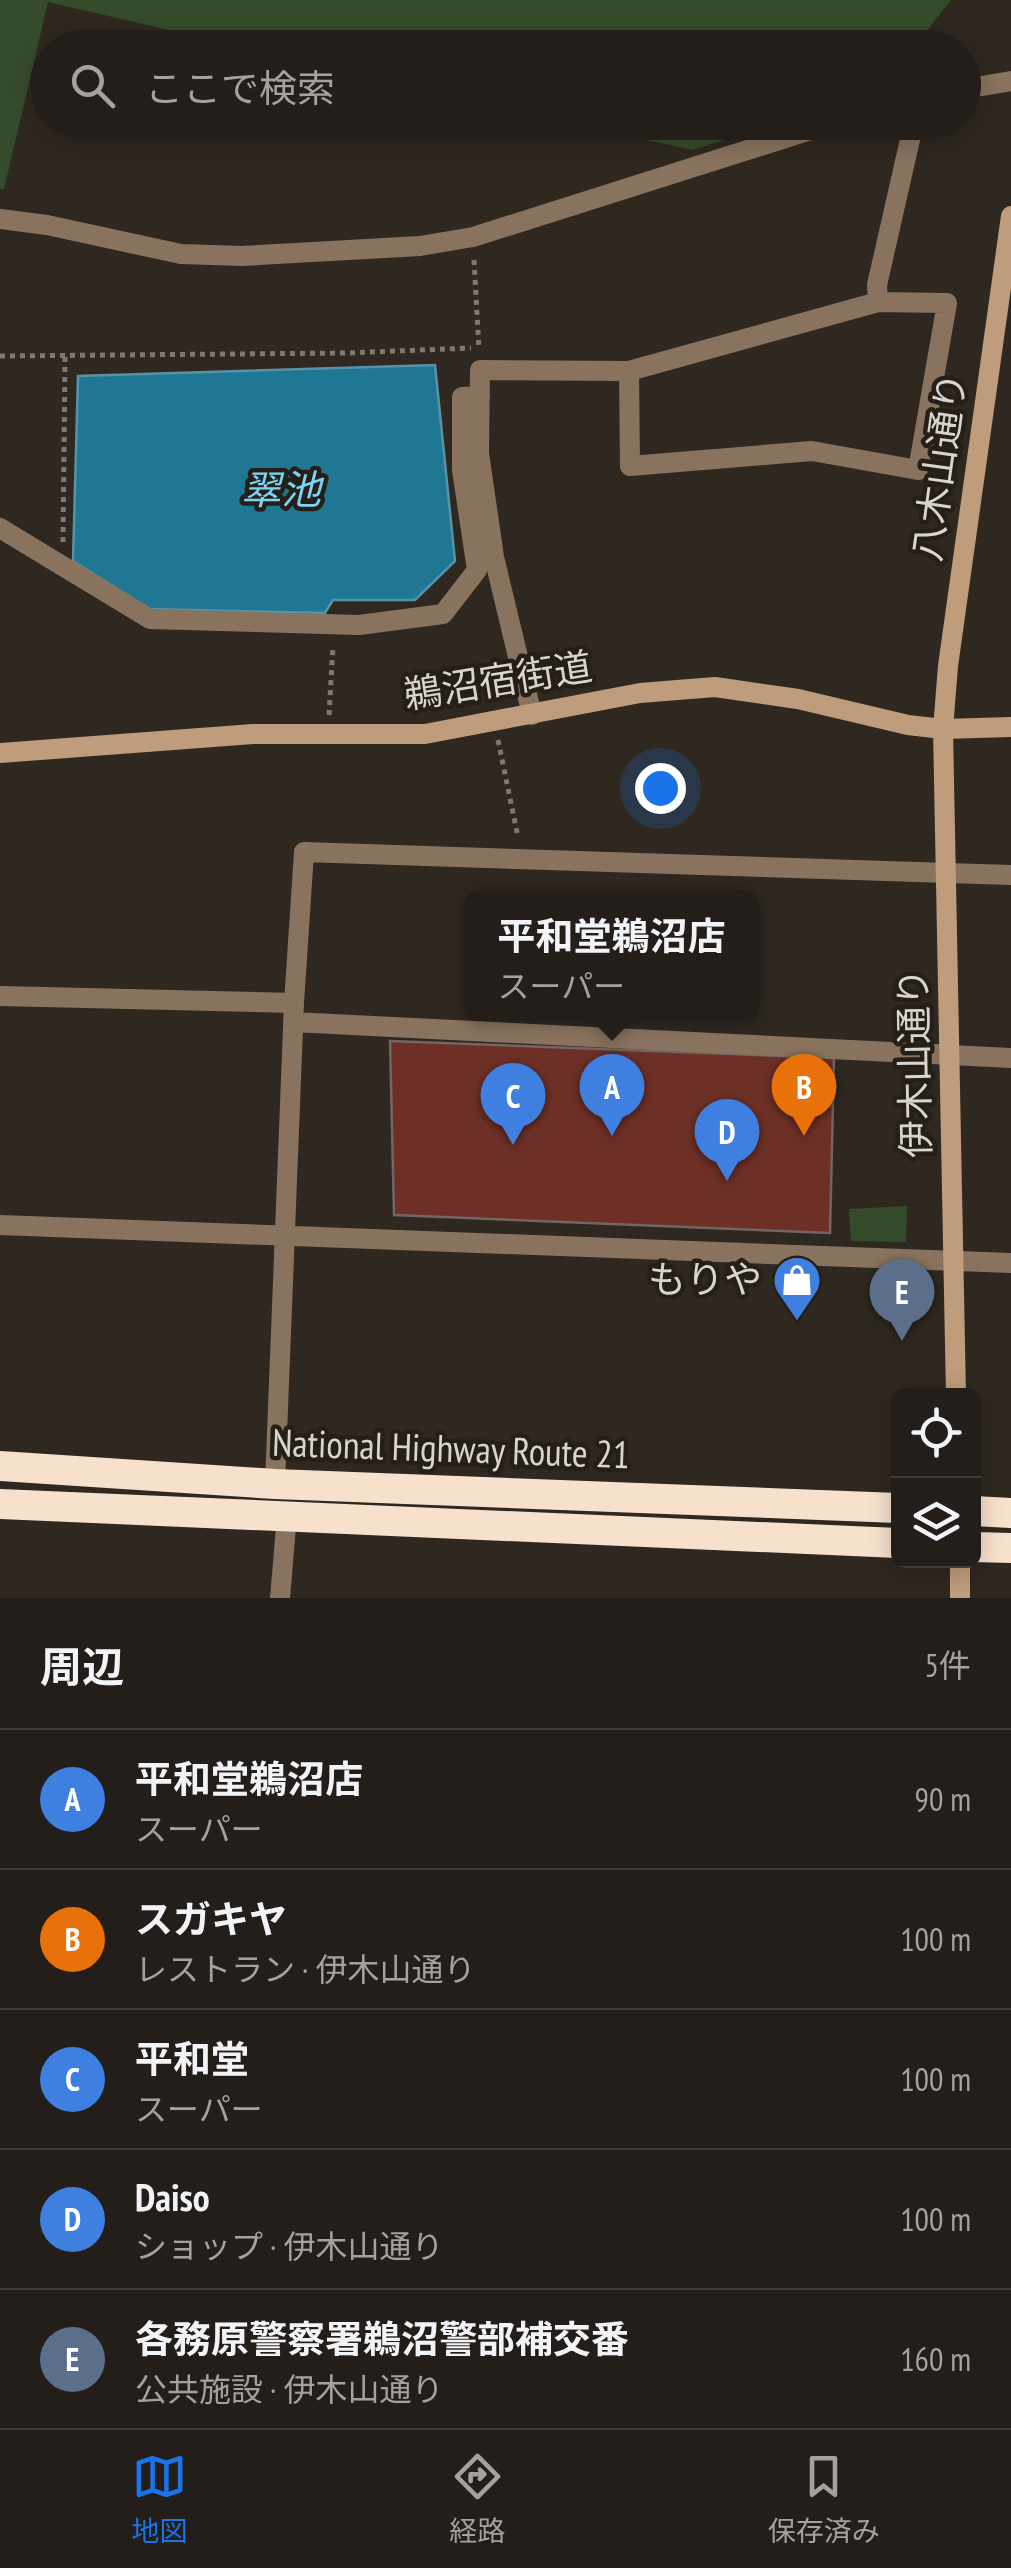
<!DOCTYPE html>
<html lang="ja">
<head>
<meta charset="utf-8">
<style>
  :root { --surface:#231e19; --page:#2b2722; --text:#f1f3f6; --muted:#a3a2a2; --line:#403c38; --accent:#1a73e8 }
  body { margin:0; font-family:"PT Sans Narrow","Noto Sans JP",sans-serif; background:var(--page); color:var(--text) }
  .controls { position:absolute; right:30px; bottom:30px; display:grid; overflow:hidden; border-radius:15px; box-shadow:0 5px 25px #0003 }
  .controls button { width:90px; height:90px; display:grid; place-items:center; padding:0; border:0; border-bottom:2px solid var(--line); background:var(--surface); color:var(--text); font:50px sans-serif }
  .you { position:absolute; left:660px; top:788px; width:35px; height:35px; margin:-25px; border:8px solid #fff; border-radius:50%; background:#1a73e8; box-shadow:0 0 0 15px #1a73e833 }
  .badge { display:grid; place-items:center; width:65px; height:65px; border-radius:50%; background:var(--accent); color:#fff; font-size:32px; font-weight:700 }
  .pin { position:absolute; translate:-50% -82px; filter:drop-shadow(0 2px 5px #0008) }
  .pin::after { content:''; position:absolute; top:52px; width:35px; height:30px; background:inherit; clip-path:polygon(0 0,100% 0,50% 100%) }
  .popup { position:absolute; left:464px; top:891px; width:295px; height:130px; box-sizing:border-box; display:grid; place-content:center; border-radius:15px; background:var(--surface); filter:drop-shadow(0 2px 8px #0005); font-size:32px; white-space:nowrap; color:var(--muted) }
  .popup b { font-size:38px; color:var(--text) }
  .popup::after { content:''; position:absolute; left:50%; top:100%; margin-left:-20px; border:20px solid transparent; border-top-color:var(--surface) }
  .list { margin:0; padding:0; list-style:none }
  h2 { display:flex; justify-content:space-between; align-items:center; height:130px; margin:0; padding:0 40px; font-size:42px }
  h2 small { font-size:32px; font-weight:400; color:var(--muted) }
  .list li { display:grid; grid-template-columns:65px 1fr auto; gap:30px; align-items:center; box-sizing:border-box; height:140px; padding:0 40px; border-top:2px solid var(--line) }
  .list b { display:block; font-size:38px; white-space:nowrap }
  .list p { margin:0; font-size:32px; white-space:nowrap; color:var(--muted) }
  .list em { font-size:32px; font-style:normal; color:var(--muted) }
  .icon { flex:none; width:55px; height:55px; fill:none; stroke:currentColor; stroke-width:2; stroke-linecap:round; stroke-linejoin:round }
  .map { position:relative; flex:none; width:1011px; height:1598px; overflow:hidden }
  .search { position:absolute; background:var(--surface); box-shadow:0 5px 25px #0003; left:30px; right:30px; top:30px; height:110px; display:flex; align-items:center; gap:25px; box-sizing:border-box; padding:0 35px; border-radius:55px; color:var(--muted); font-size:38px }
  .sheet { height:830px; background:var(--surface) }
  nav { display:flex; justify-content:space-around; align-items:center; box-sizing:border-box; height:140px; border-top:2px solid var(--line); background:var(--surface); font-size:28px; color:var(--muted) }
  nav a { display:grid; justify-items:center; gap:5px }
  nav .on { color:var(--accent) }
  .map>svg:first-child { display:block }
  .green { fill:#354c2b }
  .water { fill:#207794; stroke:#5793a6; stroke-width:2.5 }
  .building { fill:#6e3026; stroke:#726563; stroke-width:2.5 }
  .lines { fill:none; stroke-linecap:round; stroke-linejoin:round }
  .path { stroke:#7d7872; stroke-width:5; stroke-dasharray:5 5; stroke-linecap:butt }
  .street { stroke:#89735e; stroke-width:20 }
  .secondary { stroke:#bf9c7b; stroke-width:20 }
  .highway { stroke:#f7e0cc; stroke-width:30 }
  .labels { text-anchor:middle; stroke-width:9; stroke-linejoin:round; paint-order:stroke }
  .street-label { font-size:38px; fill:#d8d4cf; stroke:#251f17 }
  .poi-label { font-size:38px; fill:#d8d4cf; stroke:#251f17; text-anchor:end }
  .water-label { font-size:40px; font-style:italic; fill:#7cd4f5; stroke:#251f17 }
</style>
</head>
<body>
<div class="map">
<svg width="1011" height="1598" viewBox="0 0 1011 1598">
  <rect width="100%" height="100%" fill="#2f2821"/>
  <path class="green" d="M0,0H951L913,48H247L48,2L4,189H0Z
    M571,123L779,122V123L692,150Z
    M907,1206L906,1242L851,1241L849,1209Z"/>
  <path class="water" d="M435,365L455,561L415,600H333L325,613L149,609L73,561L78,376Z"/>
  <path class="building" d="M390,1041L834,1058L830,1233L394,1215Z"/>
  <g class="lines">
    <path class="path" d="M474,260L479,349
      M0,356L347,353L471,348
      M63,542L65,356
      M329,715L333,646
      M498,740L518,837"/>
    <path class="street" d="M964,89L1011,81
      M0,219L47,225L181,254L242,256L420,246L473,237L836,122
      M878,302L877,285L914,122
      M0,528L150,619L359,625L443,614L477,570L462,470V397L480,396
      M532,715L494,557L479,453L480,370L629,371L878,302L947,303L918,470L812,451L630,466L629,371
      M0,996L294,1003
      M293,1022L1011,1058
      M0,1225L1011,1263
      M275,1484L294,1003L304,852L1011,875
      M280,1598L287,1515"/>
    <path class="secondary" d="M0,753L253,734H425L640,693L715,687L798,699L908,725L943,729L1011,727
      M956,1396L943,729L948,666L1011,216
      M960,1560V1598"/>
    <path class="highway" d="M0,1466L275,1484L898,1508
      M0,1504L898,1543
      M974,1511L1011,1513
      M974,1547L1011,1548"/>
  </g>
  <defs>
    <g id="shop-pin" transform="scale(2.5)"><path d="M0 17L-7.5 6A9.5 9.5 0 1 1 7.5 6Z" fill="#3f7fe0" stroke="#251f17"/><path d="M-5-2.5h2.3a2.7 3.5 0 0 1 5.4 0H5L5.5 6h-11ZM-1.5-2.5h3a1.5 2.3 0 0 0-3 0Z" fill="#fff"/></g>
  </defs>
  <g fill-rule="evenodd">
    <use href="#shop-pin" x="797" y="1280"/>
  </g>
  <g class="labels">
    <g class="street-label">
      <text transform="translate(940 467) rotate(-82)" y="13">八木山通り</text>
      <text transform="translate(498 681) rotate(-9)" y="13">鵜沼宿街道</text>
      <text transform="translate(915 1063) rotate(-91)" y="13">伊木山通り</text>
      <text transform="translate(451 1449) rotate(2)" y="13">National Highway Route 21</text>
    </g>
    <g class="poi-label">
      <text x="762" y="1293">もりや</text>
    </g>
    <g class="water-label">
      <text x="281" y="504">翠池</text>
    </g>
  </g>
</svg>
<div class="controls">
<button><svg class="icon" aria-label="locate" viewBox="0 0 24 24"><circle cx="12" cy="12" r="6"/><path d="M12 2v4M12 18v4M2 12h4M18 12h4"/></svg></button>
<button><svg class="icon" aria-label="layers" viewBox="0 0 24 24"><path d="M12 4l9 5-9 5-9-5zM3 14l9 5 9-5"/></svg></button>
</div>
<div class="you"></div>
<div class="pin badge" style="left:612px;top:1136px;background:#3f7fe0">A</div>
<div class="popup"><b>平和堂鵜沼店</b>スーパー</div>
<div class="pin badge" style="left:804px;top:1136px;background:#e8710a">B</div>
<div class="pin badge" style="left:513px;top:1145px;background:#3f7fe0">C</div>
<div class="pin badge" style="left:727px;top:1181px;background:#3f7fe0">D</div>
<div class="pin badge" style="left:902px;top:1341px;background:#5c6f8a">E</div>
<div class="search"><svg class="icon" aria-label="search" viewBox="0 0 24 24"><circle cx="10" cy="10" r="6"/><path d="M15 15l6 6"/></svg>ここで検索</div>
</div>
<section class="sheet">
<h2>周辺<small>5件</small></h2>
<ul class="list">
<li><span class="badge" style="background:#3f7fe0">A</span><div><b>平和堂鵜沼店</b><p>スーパー</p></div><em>90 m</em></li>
<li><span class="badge" style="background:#e8710a">B</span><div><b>スガキヤ</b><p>レストラン · 伊木山通り</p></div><em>100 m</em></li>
<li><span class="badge" style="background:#3f7fe0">C</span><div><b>平和堂</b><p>スーパー</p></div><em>100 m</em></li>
<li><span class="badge" style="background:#3f7fe0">D</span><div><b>Daiso</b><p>ショップ · 伊木山通り</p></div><em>100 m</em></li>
<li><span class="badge" style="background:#5c6f8a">E</span><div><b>各務原警察署鵜沼警部補交番</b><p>公共施設 · 伊木山通り</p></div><em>160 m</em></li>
</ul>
</section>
<nav>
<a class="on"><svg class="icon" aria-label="map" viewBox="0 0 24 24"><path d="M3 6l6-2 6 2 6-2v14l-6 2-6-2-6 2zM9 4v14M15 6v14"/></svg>地図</a>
<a><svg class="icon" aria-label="directions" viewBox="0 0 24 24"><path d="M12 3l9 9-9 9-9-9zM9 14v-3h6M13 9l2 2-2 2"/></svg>経路</a>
<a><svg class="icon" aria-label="saved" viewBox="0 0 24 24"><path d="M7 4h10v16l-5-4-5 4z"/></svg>保存済み</a>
</nav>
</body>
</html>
